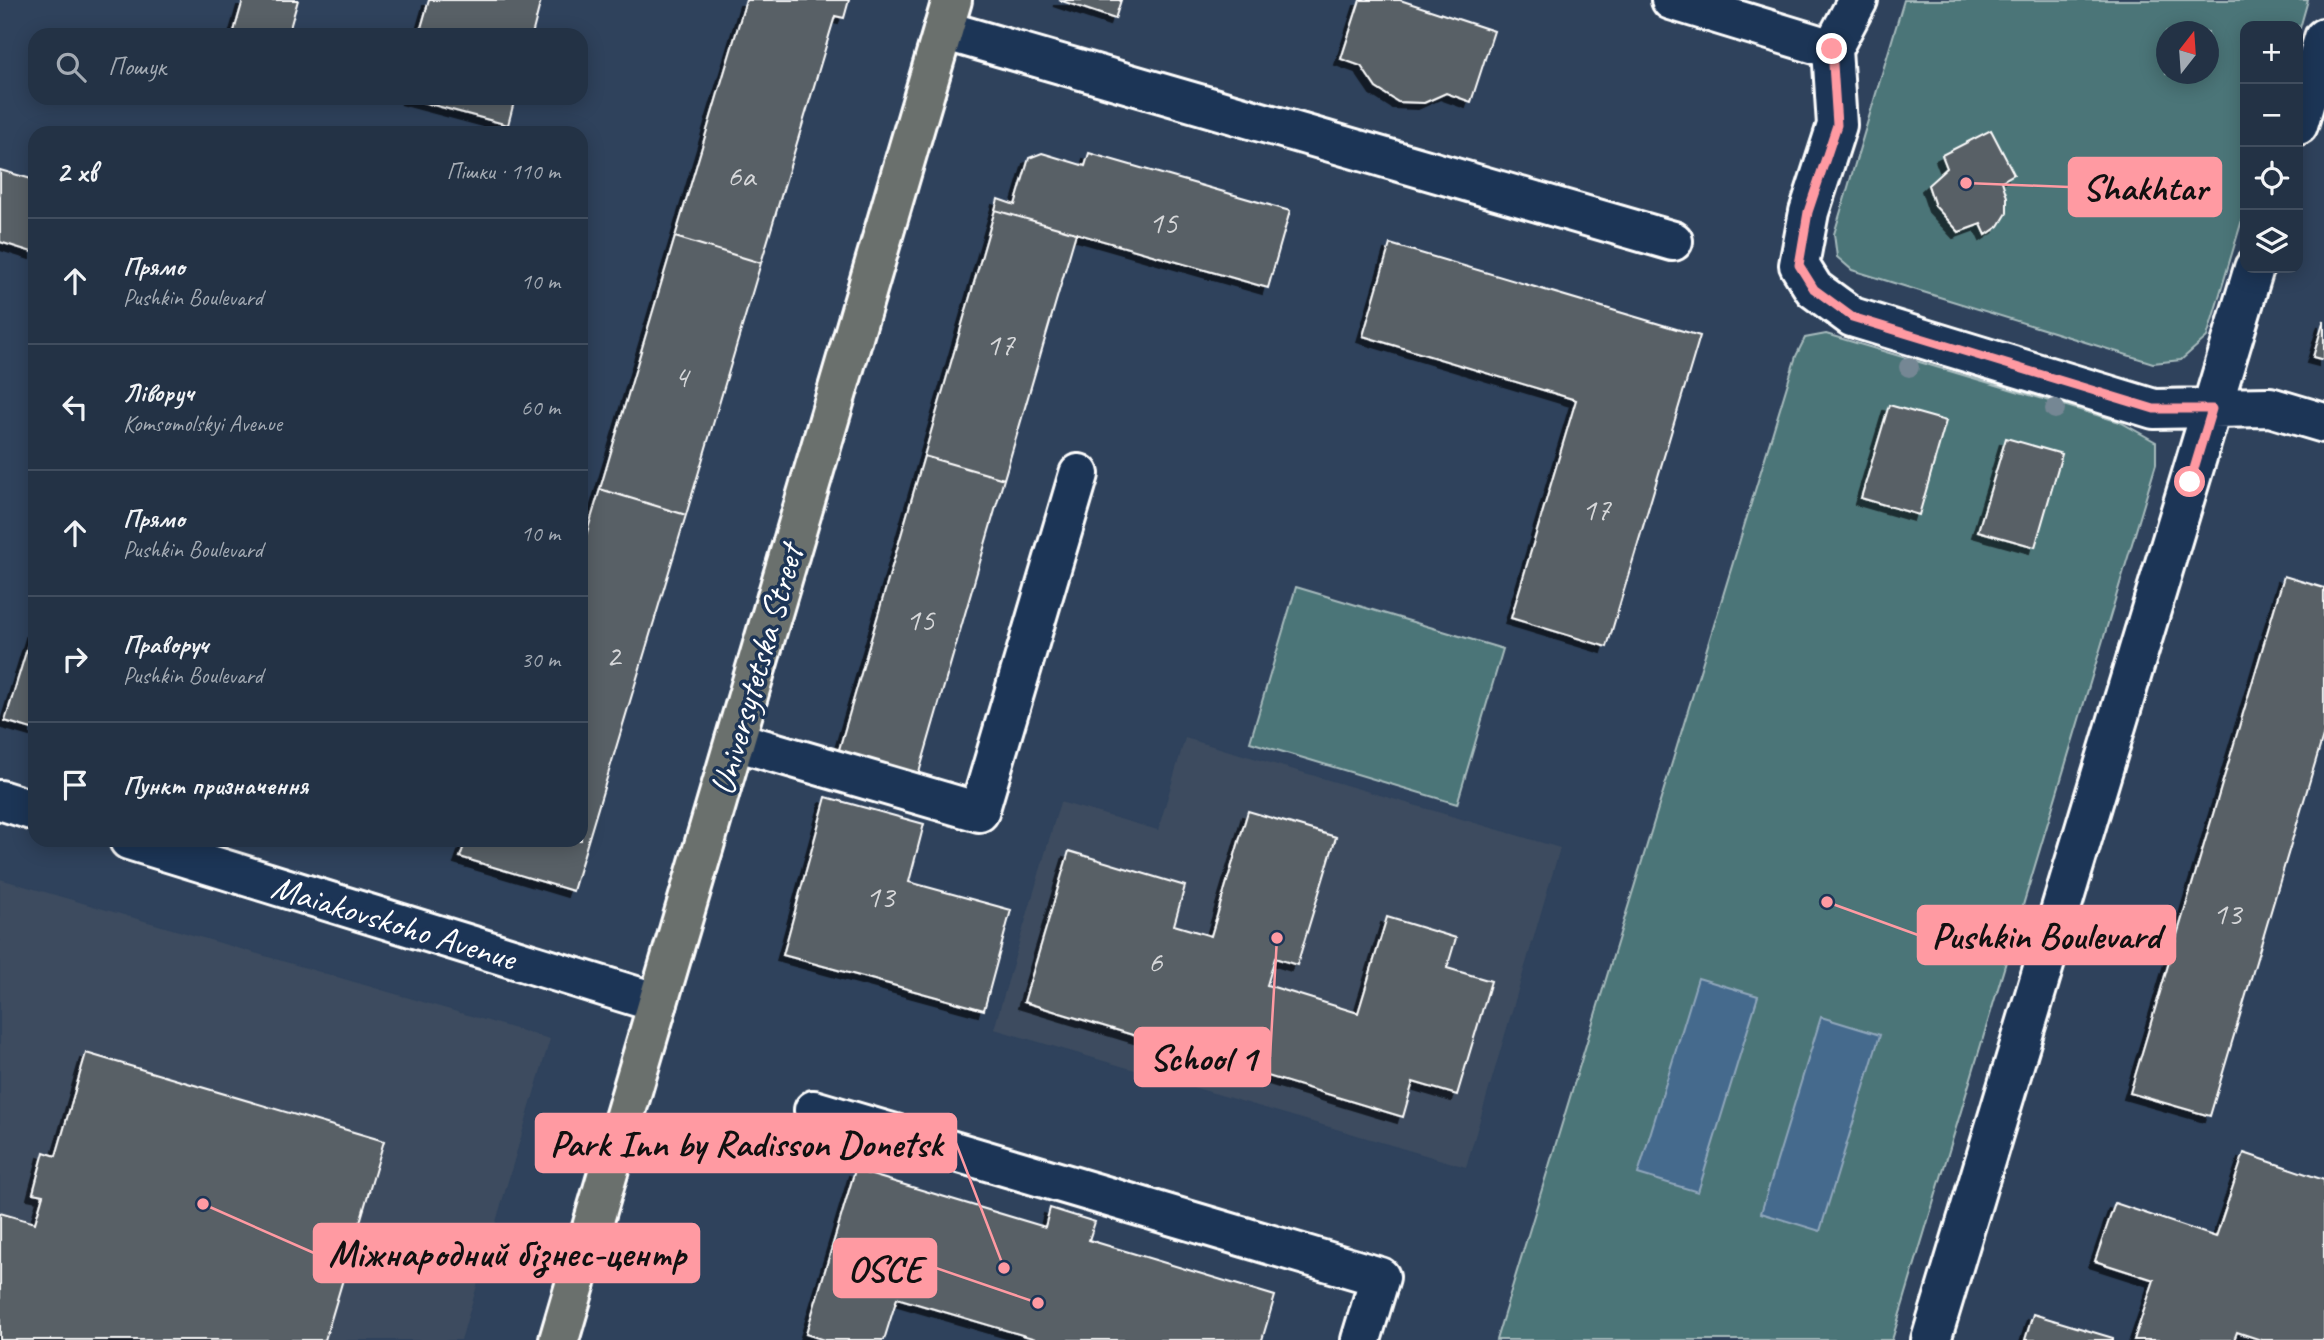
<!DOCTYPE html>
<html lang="uk">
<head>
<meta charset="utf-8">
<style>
  :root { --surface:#233245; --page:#2b3a4c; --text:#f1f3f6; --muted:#a3aab3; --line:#404d5e }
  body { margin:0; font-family:Caveat,sans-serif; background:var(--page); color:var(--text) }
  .controls { position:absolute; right:21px; top:21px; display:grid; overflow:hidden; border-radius:14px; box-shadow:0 4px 18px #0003 }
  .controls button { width:63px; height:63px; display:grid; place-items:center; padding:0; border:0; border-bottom:2px solid var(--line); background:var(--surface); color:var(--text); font:35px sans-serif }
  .compass { position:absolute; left:2156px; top:21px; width:63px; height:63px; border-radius:50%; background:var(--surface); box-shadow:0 4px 18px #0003; rotate:17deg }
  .stop { position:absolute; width:21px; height:21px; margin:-16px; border:5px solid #ff9aa2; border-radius:50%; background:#fff }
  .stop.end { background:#ff9aa2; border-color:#fff; box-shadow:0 2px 7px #0008 }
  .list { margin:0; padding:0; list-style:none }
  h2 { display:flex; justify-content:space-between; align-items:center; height:91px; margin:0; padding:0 28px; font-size:30px }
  h2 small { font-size:23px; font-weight:400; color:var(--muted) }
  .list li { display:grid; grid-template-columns:46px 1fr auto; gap:21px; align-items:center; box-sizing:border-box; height:126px; padding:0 28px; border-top:2px solid var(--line) }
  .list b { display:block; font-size:26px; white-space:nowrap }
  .list p { margin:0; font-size:23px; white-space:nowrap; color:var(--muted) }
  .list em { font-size:23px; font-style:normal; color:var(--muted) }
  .icon { flex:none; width:38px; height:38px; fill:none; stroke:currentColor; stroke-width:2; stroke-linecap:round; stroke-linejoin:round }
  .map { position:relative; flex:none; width:2324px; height:1340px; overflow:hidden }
  .search { position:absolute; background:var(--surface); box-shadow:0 4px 18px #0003; left:28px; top:28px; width:560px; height:77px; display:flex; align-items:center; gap:18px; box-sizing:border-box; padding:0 24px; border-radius:21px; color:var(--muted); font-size:26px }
  .panel { position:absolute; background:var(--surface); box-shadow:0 4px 18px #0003; left:28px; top:126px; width:560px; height:721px; border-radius:21px }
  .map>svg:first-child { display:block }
  .built { fill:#3c4b5f }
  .green { fill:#4c7478; stroke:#a6babc; stroke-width:2; fill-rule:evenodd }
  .water { fill:#456b8d; stroke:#8fa6bb; stroke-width:2 }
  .building { fill:#596066; stroke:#fff; stroke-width:2; filter:url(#shadow) }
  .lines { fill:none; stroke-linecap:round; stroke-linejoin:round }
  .minor-casing { stroke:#fff; stroke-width:44 }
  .major-casing { stroke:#fff; stroke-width:44 }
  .minor { stroke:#1d3557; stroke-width:38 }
  .major { stroke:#6b706d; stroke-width:38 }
  .tree { fill:#758794 }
  .route { stroke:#ff9aa2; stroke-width:9 }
  .labels { text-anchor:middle; stroke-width:7; stroke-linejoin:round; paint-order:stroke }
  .number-label { font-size:32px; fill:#d6d7d9 }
  .street-label { font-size:35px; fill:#fff; stroke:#1d3557 }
  .leader { fill:none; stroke:#ff9aa2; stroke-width:2.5 }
  .callout-dot { fill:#ff9aa2; stroke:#1d3557; stroke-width:2.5 }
  .callout { fill:#ff9aa2; stroke:#ff9aa2; stroke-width:2.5 }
  .callout-label { font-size:37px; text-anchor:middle; font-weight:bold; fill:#111 }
</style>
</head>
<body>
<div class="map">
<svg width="2324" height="1340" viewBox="0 0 2324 1340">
  <defs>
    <filter id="shadow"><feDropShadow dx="-6" dy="6" stdDeviation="0" flood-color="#0009"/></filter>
  </defs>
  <rect width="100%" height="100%" fill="#2f425c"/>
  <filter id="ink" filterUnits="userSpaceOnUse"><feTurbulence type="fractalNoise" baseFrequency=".0143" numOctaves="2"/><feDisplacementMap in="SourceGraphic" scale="14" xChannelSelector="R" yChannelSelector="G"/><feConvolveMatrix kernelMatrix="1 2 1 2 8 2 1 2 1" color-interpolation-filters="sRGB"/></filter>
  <g filter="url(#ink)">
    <path class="built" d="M1185,738L1560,848L1466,1167L994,1029L1060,802L1158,830Z
      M0,879L550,1039L461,1340H0Z"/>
    <path class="green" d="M1904,0H2308L2298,35V26H2245V210L2207,337L2181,360L2153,363L1852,270L1837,257L1834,234ZM2166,32H2208V74H2166Z
      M1826,334L2120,422L2156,442V464L1892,1340H1496L1796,356L1805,338Z
      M1296,587L1503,649L1457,804L1250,742Z"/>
    <path class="water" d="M1698,978L1758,996L1698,1192L1638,1174Z
      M1821,1017L1880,1035L1820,1231L1761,1213Z"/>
    <path class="building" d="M243,0H298L288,35H233Z
      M429,0H541L532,35H419Z
      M746,0H849L844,18L835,16L761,263L675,237Z
      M1059,0H1121L1115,19Z
      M1360,0H1400L1494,31L1471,102L1446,93L1424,103L1398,102L1376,88L1361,66L1341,59Z
      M407,98H515L508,125Z
      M1991,130L2014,174L2002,181L2007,197V213L1999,226L1986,235L1981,224L1959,232L1935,206L1928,185L1947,168L1942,155Z
      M1042,153L1085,166L1089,153L1290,211L1268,288L995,210L998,199L1015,205L1029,158Z
      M0,170L35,180V253L0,242Z
      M995,210L1076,233L1004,479L924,456Z
      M675,237L761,263L686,515L600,489Z
      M1390,244L1700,336L1607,647L1511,618L1576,400L1363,336Z
      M2324,320V360L2313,357Z
      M1889,405L1946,421L1919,515L1861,498Z
      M2006,438L2062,454L2035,547L1978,531Z
      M924,456L1004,479L916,783L836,760Z
      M600,489L686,515L573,891L460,857L466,840H581V552Z
      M2284,576L2324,588V733L2210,1116L2130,1093Z
      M33,629L35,630V730L5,721Z
      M826,797L924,824L909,882L1011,910L984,1010L783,955Z
      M1248,811L1336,837L1297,965L1275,958L1267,985L1358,1013L1387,917L1456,938L1447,968L1491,981L1457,1095L1413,1082L1403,1117L1024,1002L1069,851L1185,886L1174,925L1211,936Z
      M86,1053L384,1141L325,1340H0V1213L35,1223L43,1195L33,1193L44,1152L56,1156Z
      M2244,1153L2324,1180V1340H2261L2237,1332L2234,1340H2134L2154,1280L2095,1261L2115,1203L2216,1237Z
      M855,1170L1045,1227L1050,1208L1095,1222L1089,1240L1275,1296L1262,1340H1039L897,1298L884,1340H824L806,1334Z
      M2033,1314L2113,1338V1340H2025Z"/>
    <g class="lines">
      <g class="minor-casing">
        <path id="minor" d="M1671,0L1832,49
          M1858,0L1832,49L1837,125L1809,212L1799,265L1814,289L1852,317L2154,409L2270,407L2324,423
          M943,30L1673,241
          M2298,125L2324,38
          M735,741L979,812L1079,474
          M0,800L35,811
          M129,840L658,1003
          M814,1110L1380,1277L1361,1340
          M1931,1340L2254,268"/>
      </g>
      <g class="major-casing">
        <path id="major" d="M559,1340L952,0"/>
      </g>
      <use href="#minor" class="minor"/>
      <use href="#major" class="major"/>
    </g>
    <g class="tree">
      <circle cx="1909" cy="367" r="10"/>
      <circle cx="2055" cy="409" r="10"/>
    </g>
  </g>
  <g class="lines" filter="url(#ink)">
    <path class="route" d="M1832,49L1837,125L1808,212L1799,265L1814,289L1852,317L2154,409H2212L2190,482"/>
  </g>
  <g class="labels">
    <g class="number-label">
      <text x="741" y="186">6а</text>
      <text x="1163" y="233">15</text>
      <text x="1000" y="355">17</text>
      <text x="681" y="387">4</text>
      <text x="1596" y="520">17</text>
      <text x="920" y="630">15</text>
      <text x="613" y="666">2</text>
      <text x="880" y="907">13</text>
      <text x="2227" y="924">13</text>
      <text x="1155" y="972">6</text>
    </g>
    <g class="street-label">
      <text transform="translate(756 670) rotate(-74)" y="12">Universytetska Street</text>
      <text transform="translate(394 922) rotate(17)" y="12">Maiakovskoho Avenue</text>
    </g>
  </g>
  <path class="leader" d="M1966 183L2069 187M1827 902L1918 935M1277 938L1270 1057M1004 1268L956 1143M203 1204L314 1253M1038 1303L936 1268"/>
  <g class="callout-dot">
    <circle cx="1966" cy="183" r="7"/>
    <circle cx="1827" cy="902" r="7"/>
    <circle cx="1277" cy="938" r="7"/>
    <circle cx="1004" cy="1268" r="7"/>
    <circle cx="203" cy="1204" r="7"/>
    <circle cx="1038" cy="1303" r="7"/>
  </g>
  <g class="callout">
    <rect x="2069" y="158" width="152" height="58" rx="7"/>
    <rect x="1918" y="906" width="257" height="58" rx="7"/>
    <rect x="1135" y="1028" width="135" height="58" rx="7"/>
    <rect x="536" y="1114" width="420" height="58" rx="7"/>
    <rect x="314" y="1224" width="385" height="58" rx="7"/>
    <rect x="834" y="1239" width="102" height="58" rx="7"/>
  </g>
  <g class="callout-label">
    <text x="2145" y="200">Shakhtar</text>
    <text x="2046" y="948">Pushkin Boulevard</text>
    <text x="1203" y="1070">School 1</text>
    <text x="746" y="1156">Park Inn by Radisson Donetsk</text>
    <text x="507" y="1266">Міжнародний бізнес-центр</text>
    <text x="885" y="1281">OSCE</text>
  </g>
</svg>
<div class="controls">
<button>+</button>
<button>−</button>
<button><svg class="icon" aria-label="locate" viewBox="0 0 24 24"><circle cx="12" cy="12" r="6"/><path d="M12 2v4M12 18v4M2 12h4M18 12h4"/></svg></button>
<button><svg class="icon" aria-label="layers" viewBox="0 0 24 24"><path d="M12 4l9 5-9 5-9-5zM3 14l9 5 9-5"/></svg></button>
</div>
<svg class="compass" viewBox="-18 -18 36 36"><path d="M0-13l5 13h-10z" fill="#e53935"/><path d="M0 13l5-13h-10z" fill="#a3aab3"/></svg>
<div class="stop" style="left:2190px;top:482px"></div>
<div class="stop end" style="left:1832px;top:49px"></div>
<div class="search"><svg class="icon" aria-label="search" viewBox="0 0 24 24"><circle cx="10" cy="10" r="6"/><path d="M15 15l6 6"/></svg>Пошук</div>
<section class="panel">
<h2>2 хв<small>Пішки · 110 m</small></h2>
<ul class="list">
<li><svg class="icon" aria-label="ahead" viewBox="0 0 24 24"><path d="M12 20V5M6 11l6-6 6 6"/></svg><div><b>Прямо</b><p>Pushkin Boulevard</p></div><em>10 m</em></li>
<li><svg class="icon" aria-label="left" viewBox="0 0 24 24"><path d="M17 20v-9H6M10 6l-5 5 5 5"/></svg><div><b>Ліворуч</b><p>Komsomolskyi Avenue</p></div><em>60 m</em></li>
<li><svg class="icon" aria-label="ahead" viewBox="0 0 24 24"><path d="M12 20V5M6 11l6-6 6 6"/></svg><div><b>Прямо</b><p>Pushkin Boulevard</p></div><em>10 m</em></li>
<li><svg class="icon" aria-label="right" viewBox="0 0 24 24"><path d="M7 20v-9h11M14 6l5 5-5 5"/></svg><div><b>Праворуч</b><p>Pushkin Boulevard</p></div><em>30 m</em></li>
<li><svg class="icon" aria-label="arrive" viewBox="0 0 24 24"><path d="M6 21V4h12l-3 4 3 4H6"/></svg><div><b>Пункт призначення</b></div></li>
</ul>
</section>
</div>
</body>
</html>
